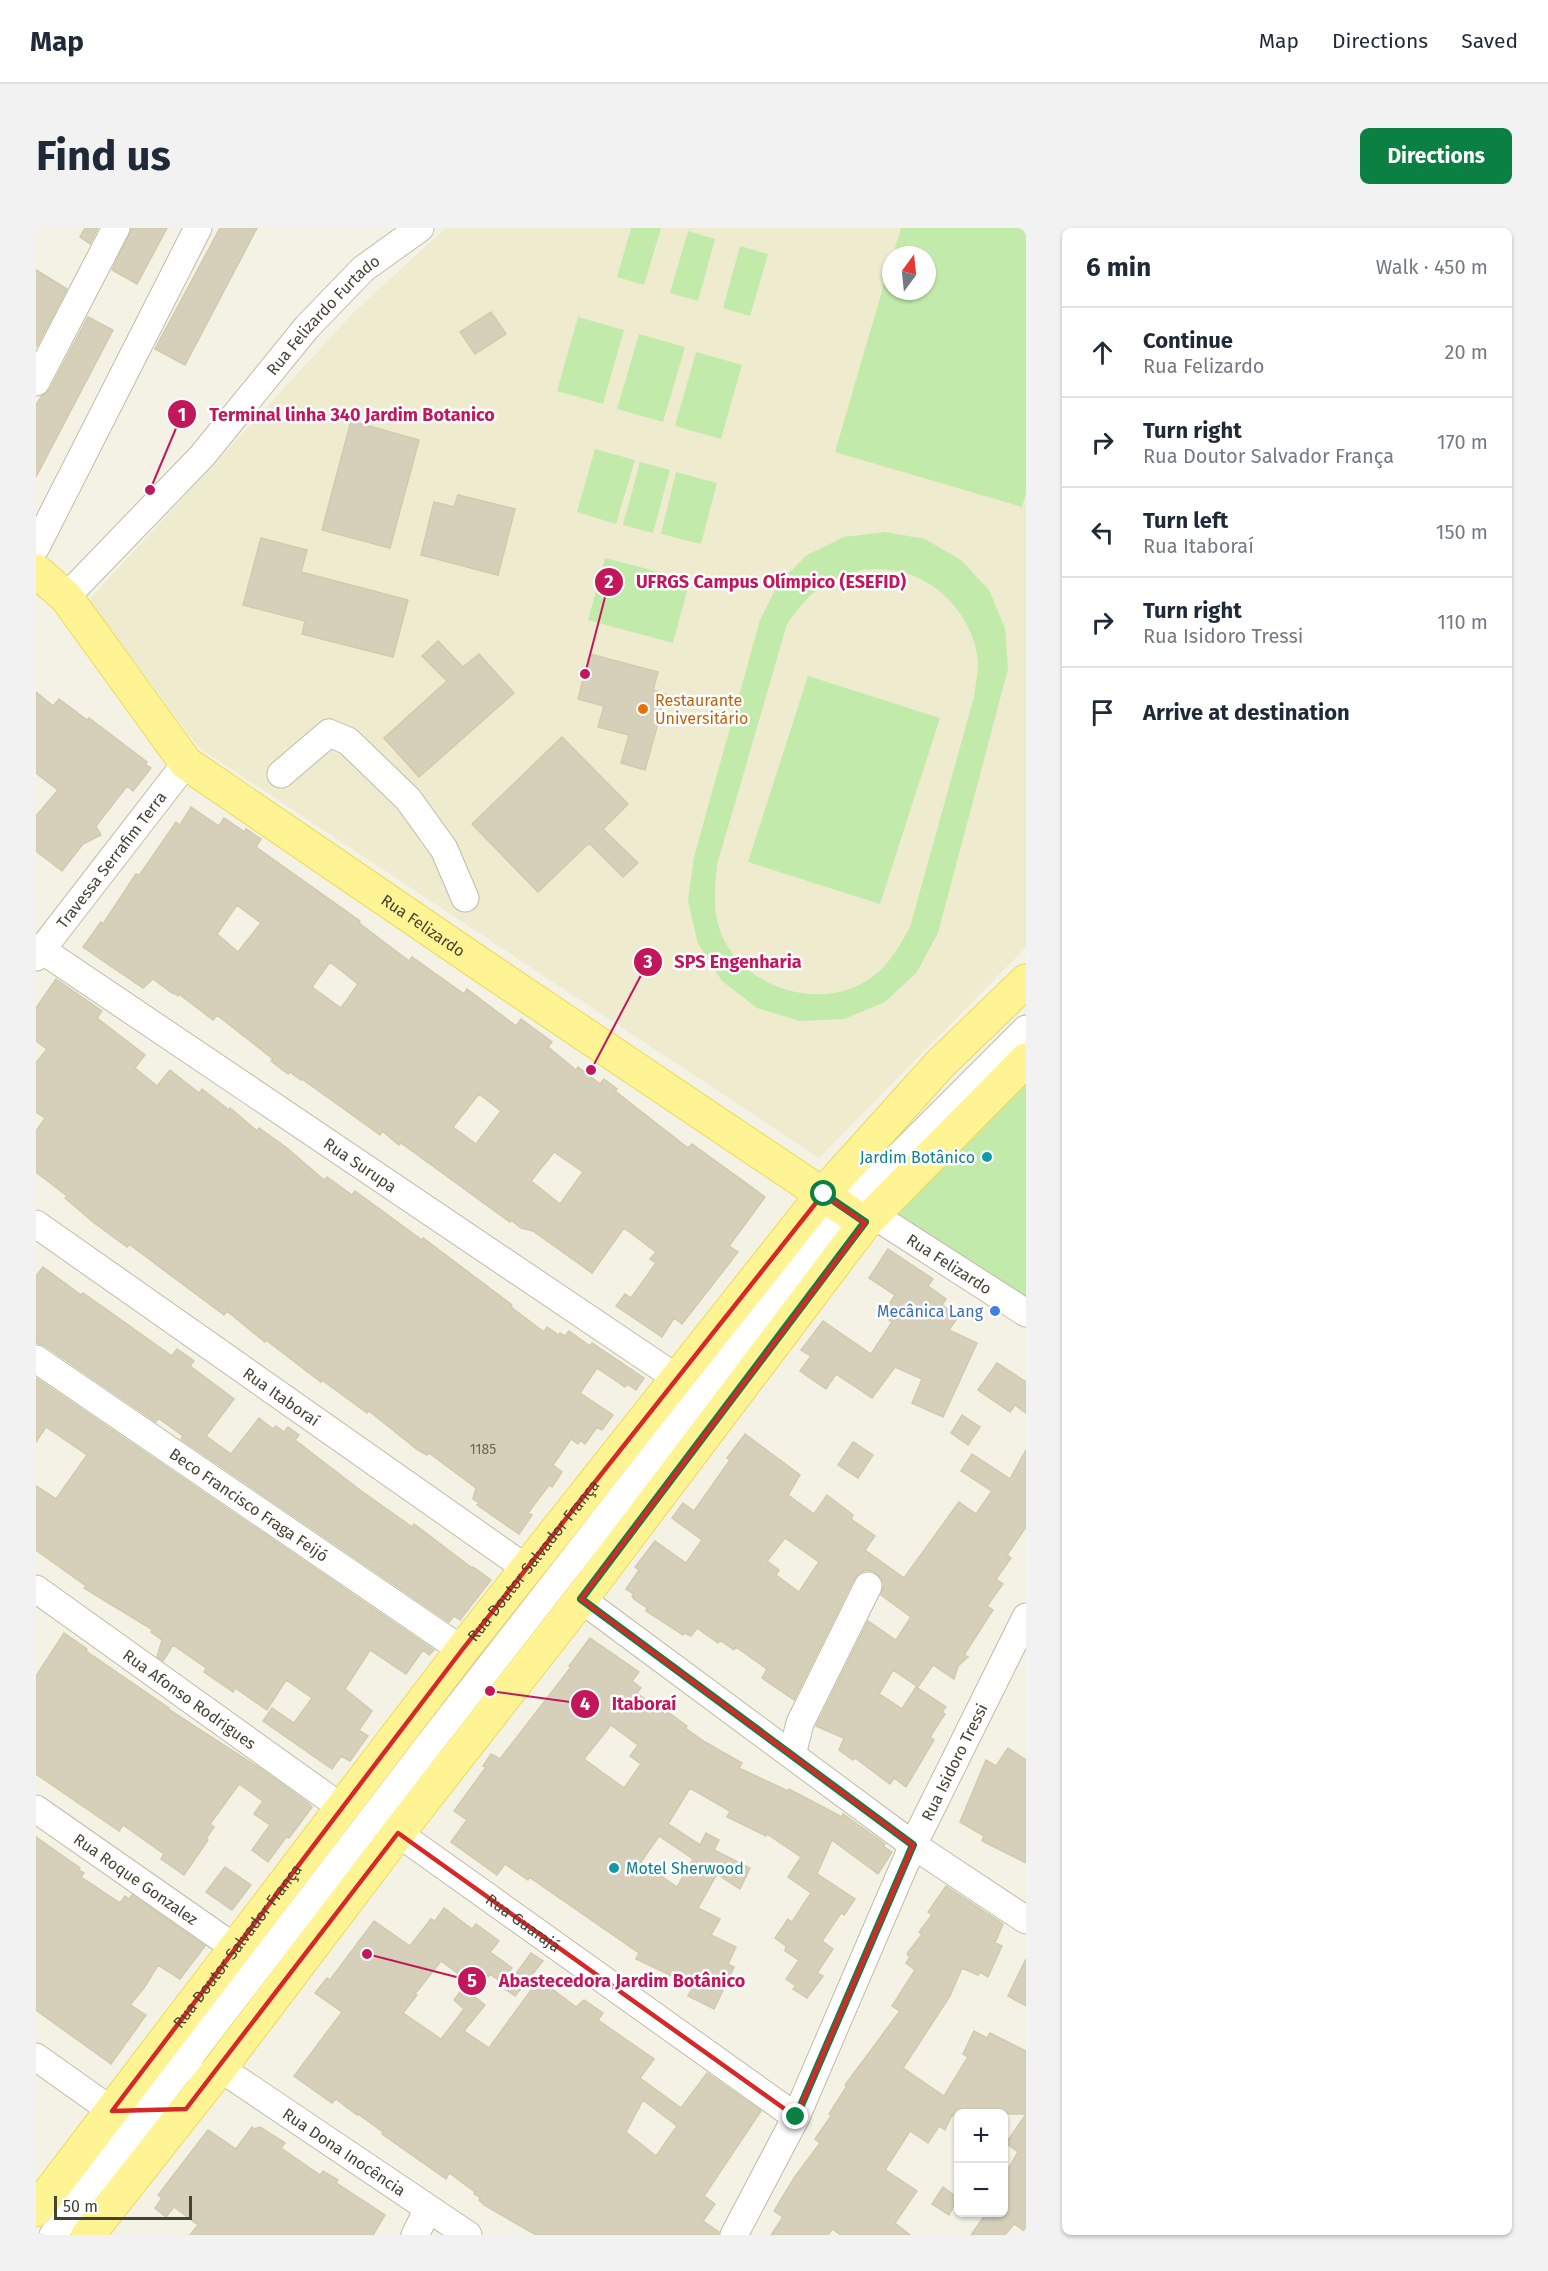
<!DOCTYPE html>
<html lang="en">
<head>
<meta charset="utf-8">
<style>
  :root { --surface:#fff; --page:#f2f2f3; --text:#1f2937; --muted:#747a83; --line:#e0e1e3; --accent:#0b8043 }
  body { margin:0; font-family:"Fira Sans",sans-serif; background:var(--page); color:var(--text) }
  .controls { position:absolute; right:18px; bottom:18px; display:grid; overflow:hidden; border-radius:9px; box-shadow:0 2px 4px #0004 }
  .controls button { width:54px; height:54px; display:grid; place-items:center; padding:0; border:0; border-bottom:2px solid var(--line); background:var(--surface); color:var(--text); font:30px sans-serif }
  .compass { position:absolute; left:846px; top:18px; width:54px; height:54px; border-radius:50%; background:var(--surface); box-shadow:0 2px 4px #0004; rotate:15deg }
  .scale { position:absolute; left:18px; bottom:15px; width:138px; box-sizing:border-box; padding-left:6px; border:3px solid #474334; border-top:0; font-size:16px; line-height:21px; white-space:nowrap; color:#474334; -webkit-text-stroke:4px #fff; paint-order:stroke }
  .stop { position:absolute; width:18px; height:18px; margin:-14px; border:4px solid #0b8043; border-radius:50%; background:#fff }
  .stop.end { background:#0b8043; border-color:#fff; box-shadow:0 2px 6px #0008 }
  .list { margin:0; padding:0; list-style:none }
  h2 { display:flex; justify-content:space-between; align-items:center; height:78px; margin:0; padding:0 24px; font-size:26px }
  h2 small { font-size:20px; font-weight:400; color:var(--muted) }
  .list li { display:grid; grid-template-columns:39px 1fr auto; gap:18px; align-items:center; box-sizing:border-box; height:90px; padding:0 24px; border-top:2px solid var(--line) }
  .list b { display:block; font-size:22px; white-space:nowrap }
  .list p { margin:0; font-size:20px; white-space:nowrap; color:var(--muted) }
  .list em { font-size:20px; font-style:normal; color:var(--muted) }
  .icon { flex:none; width:33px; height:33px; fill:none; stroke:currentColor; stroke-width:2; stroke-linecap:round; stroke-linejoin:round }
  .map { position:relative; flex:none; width:990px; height:2007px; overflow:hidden; border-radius:9px }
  header { display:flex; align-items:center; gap:36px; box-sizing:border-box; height:84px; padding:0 30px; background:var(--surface); border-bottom:2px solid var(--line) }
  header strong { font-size:28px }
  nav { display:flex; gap:33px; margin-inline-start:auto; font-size:21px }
  .intro { display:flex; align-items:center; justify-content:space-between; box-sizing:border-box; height:144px; padding:0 36px }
  h1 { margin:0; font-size:42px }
  .button { padding:15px 27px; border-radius:9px; background:var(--accent); color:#fff; font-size:21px; font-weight:700 }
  main { display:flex; gap:36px; padding:0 36px }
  aside { flex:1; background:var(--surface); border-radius:9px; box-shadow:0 2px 4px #0004 }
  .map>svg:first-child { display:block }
  .education { fill:#eeebce; fill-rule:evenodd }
  .green { fill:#c2ebab; fill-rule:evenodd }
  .building { fill:#d6d0ba; stroke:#d1caad; stroke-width:1.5; fill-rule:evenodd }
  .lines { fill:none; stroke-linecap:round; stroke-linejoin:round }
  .minor-casing { stroke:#c0bca7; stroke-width:29 }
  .major-casing { stroke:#ebda5c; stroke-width:35 }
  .minor { stroke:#fff; stroke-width:27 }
  .major { stroke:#fff493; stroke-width:33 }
  .route { stroke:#0b8043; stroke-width:8 }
  .marked { fill:none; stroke:#d62828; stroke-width:4.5; stroke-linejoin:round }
  .food-dot { fill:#e8710a; stroke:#fff; stroke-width:2 }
  .culture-dot { fill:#0f9aa8; stroke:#fff; stroke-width:2 }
  .shop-dot { fill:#3f7fe0; stroke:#fff; stroke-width:2 }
  .labels { text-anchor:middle; stroke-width:5; stroke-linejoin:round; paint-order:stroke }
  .number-label { font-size:14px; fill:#6b6656 }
  .street-label { font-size:16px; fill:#474334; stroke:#fff }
  .food-label { font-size:16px; fill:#c56008; stroke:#fff; text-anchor:start }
  .culture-label { font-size:16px; fill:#0d838f; stroke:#fff; text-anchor:end }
  .shop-label { font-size:16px; fill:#366cbe; stroke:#fff; text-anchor:end }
  .leader { fill:none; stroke:#c2185b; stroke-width:2 }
  .callout-dot { fill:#c2185b; stroke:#fff; stroke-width:2 }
  .mark-label { font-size:18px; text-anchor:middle; font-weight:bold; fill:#fff }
  .callout-label { font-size:18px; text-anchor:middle; font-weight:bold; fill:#c2185b; stroke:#fff; stroke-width:5; stroke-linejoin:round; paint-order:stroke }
</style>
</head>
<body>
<header>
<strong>Map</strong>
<nav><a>Map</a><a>Directions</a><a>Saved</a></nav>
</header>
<div class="intro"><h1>Find us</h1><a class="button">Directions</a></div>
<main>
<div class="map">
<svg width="990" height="2007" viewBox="0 0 990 2007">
  <rect width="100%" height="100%" fill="#f4f2e5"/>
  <path class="education" d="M410,0H990V719L783,930L162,519L53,372L318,84ZM855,27H891V63H855Z"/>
  <path class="green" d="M595,0H625L608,57L581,49Z
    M865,0H990V266L986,279L799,224L855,32V63H891V27H857Z
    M652,3L679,11L662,73L634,65Z
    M704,18L732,26L714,88L687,80Z
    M542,89L588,102L567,176L521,163Z
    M603,106L649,119L627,194L581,181Z
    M660,124L706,137L685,211L639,198Z
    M559,221L599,232L580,296L541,284Z
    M604,234L634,242L617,305L587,297Z
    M640,244L681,255L665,316L625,306Z
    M849,304L889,311L925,332L953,362L969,400L972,441L902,705L881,744L849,774L808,791L764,793L721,780L686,753L662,716L652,673L658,629L724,392L742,356L771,327L808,309ZM829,341C840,342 852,341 862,343C905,352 940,393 942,436C942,447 939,459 938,469L874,699C863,719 852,739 832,752C782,784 707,760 685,705C676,682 679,660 681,637L751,396C777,360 787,353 829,341Z
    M569,330L654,352L637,415L552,392Z
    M772,448L904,490L844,676L712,634Z
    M990,856V1073L854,983Z"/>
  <path class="building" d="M49,0H62L54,16L44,9Z
    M96,0H131L101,56L76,42Z
    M184,0H221L149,137L119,121Z
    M0,42L31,61L1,118H0Z
    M455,84L470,106L439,126L424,104Z
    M52,89L77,102L0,249V177L5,169L14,161Z
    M315,193L383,212L354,320L286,302Z
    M422,267L479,281L462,347L385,327L398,274L418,279Z
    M225,310L271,322L265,344L372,372L357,429L266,406L269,393L207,377Z
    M402,413L427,439L443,426L478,465L383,549L348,510L411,453L386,428Z
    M554,426L622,444L617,462L630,466L609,542L585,535L593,507L562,499L568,478L542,471Z
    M0,464L17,478L23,471L51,492L53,490L111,534L109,536L115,540L97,563L91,558L60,598L65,607L47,616L26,643L0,623V588L22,562L0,545Z
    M526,509L592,576L567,601L602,635L587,649L553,615L502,664L436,596Z
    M155,579L183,598L188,590L209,604L210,601L225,611L220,619L324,693L323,695L373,733L376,729L428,766L431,761L480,798L485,791L516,814L512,819L540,842L542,839L564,856L568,851L581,861L579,863L652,920L656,916L729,969L693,1018L702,1024L646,1096L638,1090L626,1109L580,1078L589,1066L595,1070L620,1035L614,1031L620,1024L588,1000L556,1045L497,1003L485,1000L475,992L474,994L365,915L363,917L346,903L344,907L266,851L265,852L254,844L252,846L235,833L237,831L181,787L177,792L143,766L142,768L136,764V765L117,751L107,760L47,719L65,694L67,696L100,646L103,647L105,645L140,594L144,597ZM201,677L225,695L202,724L181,706ZM294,734L322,756L305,780L276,759ZM443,866L465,883L440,916L417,899ZM518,924L547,944L524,976L495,953Z
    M20,751L66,783L61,790L109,827L99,840L121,858L134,842L163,865L166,861L193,882L194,880L221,903L223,900L251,920L288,952L291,949L316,967L319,963L386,1012L387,1010L476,1077L475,1079L508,1104L511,1099L523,1107L524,1105L529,1108L533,1103L554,1118L556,1115L608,1150L600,1162L591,1156L589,1159L561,1140L544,1165L577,1187L566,1202L561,1199L549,1216L544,1212L542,1216L535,1211L517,1237L526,1244L516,1259L513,1257L492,1285L496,1287L483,1306L441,1277L443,1275L437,1271L440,1260L393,1225L391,1227L382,1222L333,1183L331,1185L286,1152L285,1154L230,1112L229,1114L191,1083L188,1087L93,1016L91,1019L57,994L29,970L31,968L0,944V903L9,890L0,884V835L11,821L0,813V780Z
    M852,1021L897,1051L892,1058L910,1071L906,1077L922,1089L913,1102L941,1115L907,1189L876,1175L886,1151L859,1139L836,1170L800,1146L790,1161L764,1143L775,1128L765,1122L787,1093L835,1126L856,1094L846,1087L859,1067L833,1050Z
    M7,1039L45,1067L47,1065L136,1128L141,1121L158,1133L154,1138L198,1171L170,1208L195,1226L223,1190L237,1201L240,1198L248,1204L252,1199L263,1207L259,1212L324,1262L376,1299L378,1296L436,1340L437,1339L455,1352L424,1392L418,1388L413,1394L145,1211L147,1208L122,1190L120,1194L9,1118L0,1115V1048Z
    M961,1135L990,1154V1185L979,1177L974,1184L942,1162Z
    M0,1150L398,1422L393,1427L387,1422L370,1446L334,1422L309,1461L336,1483L323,1502L332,1508L314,1533L305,1528L296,1541L227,1493L236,1480L258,1495L276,1470L250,1452L231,1482L199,1460L197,1464L168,1444L170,1440L137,1417L127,1433L121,1429L126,1412L115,1404L117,1402L48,1360L50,1358L0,1322V1258L20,1271L51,1227L10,1199L0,1214Z
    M926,1187L944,1199L932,1217L915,1205Z
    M709,1206L764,1247L752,1267L778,1286L791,1267L817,1287L815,1291L839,1308L829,1322L868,1350L923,1274L940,1286L956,1263L925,1243L936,1226L974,1251L990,1222V1299L971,1327L975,1330L960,1351L967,1356L951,1378L957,1382L928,1427L932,1429L922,1438L918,1451L897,1437L882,1459L857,1442L843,1466L866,1481L880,1459L910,1479L906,1484L909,1486L894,1509L898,1512L870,1559L858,1550L854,1556L819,1530L817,1532L803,1522L808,1510L780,1498L832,1393L860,1412L875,1389L845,1367L848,1356L845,1350L839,1344L830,1342L823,1345L818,1351L758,1472L726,1450L731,1441L700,1419L698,1422L684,1412L682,1415L661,1400L655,1408L648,1405L647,1407L610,1383L611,1380L598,1371L596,1368L598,1366L590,1361L603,1342L599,1339L619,1313L650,1335L666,1312L636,1290L647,1275L658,1283L694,1232L691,1230ZM749,1310L783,1334L763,1364L740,1347L743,1342L731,1333Z
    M817,1214L837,1227L822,1250L802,1237Z
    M28,1405L51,1421L50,1423L133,1480L132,1481L225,1541L272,1575L276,1579L253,1610L250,1609L232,1634L216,1622L234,1597L218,1586L227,1573L203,1556L174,1596L178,1599L170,1611L172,1612L148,1647L125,1631L128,1626L87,1597L83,1603L0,1546V1448Z
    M554,1410L603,1444L596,1453L605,1460L601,1465L630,1487L632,1484L651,1498L649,1500L669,1514L706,1535L703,1540L752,1563L753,1561L806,1589L807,1586L849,1616L847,1618L856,1624L842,1646L796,1612L781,1646L819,1671L808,1687L805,1685L786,1713L797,1721L781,1745L787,1748L771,1770L757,1761L760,1758L750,1751L763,1732L749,1723L750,1718L739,1710L752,1691L756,1694L775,1665L752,1649L765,1629L731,1606L730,1608L691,1589L694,1583L654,1560L632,1596L664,1617L670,1605L683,1612L678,1622L714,1640L704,1661L681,1646L662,1680L684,1691L675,1707L700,1719L692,1736L698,1739L678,1781L652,1768L657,1758L600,1731L603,1725L493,1649L492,1652L469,1636L461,1647L415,1614L431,1592L418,1583L450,1539L447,1538L455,1526L464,1531L535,1439L533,1438ZM575,1497L602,1517L594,1528L605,1536L588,1560L548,1531ZM623,1608L657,1631L641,1659L605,1634Z
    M972,1520L990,1532V1635L946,1613L948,1608L924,1594L950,1532L960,1538Z
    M0,1609L44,1640L43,1642L48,1645L45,1649L84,1675L89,1668L93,1671L96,1667L169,1718L144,1751L122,1737L108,1760L94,1777L110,1787L75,1836L0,1782Z
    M189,1639L215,1657L196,1682L170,1664Z
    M910,1658L967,1696L959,1715L966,1718L952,1749L944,1744L942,1747L926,1740L914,1768L867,1840L908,1868L932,1829L927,1826L938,1803L951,1810L954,1805L990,1823V1886H922V1890L916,1887L909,1902L903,1898L892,1915L874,1903L849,1942L881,1963L859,1995L874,2007H805L796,2001L792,2007H735L747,1989L738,1983L758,1950L784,1915L779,1911L795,1888L793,1886L811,1858L809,1857L864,1783L856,1778L879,1742L870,1735L874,1729L871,1726L886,1706L883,1704L896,1687L892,1684Z
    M408,1680L436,1701L440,1696L463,1713L454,1724L476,1740L465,1754L454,1746L438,1768L449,1777L428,1803L453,1820L503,1751L540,1779L548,1772L567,1785L562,1792L618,1831L604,1850L645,1880L671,1845L725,1883L668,1968L679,1976L667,1993L683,2004L682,2007H500L448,1977L443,1972L444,1969L438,1966L439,1964L413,1945L410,1951L346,1906L347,1904L322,1886L321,1887L300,1871L296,1875L258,1848L306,1784L279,1765L291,1750L294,1752L338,1693L374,1718L395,1691L399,1693ZM405,1733L432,1753L418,1772L428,1781L405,1811L367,1785L381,1767L379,1766ZM607,1872L641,1898L620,1928L590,1904Z
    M495,1725L507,1733L479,1768L469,1761Z
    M990,1731V1778L972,1768Z
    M990,1886V2004L978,1996L969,2007H935L951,1984H968V1948L982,1924L970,1915Z
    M216,1899L219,1901L224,1899L249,1915L245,1920L284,1947L287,1943L302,1952L300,1955L349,1987L337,2007H154L162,1997L138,1979L130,1989L119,1980L126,1970L122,1967L172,1902L200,1921Z
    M907,1959L922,1970L913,1987L896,1976Z"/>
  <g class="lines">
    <g class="minor-casing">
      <g id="minor">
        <path d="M0,154L80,0"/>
        <path d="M0,319L162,0"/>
        <path id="s1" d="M30,369L166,228L271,99L327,41L384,0"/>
        <path d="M245,546L293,505L312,513L372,571L408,621L429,670"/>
        <path id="s2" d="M6,722L642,1151L635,1167"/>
        <path id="s3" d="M0,729L150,535"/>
        <path id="s4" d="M836,986L990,1085"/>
        <path id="s5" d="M0,996L491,1341"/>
        <path id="s6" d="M0,1131L426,1422"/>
        <path id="s7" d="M0,1361L306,1580"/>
        <path d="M545,1371L877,1617L990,1692"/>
        <path d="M756,1527L764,1495L832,1358"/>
        <path id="s8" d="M0,1581L199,1720"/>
        <path id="s9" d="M362,1605L760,1889"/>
        <path d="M0,1829L76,1883H96"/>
        <path id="s10" d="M166,1851L184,1840L432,2007"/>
        <path d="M17,2007L394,1515L810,981L990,801"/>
        <path d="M379,2007L392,1981"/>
        <path id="s11" d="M698,2007L760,1889L877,1617L990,1389"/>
      </g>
    </g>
    <g class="major-casing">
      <g id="major">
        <path id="s12" d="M0,343L30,369L150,535L447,738L829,995"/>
        <path id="s13" d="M0,1982L426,1422L787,966L904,836L990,753"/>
        <path d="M52,2007L184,1840L362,1605L545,1371L829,995L990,832"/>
      </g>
    </g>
    <use href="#minor" class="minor"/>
    <use href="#major" class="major"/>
  </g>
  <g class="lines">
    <path class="route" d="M760,1889L877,1617L545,1371L829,994L788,966"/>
  </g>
  <path class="marked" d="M787,966L829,995L545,1371L877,1617L760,1889L362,1605L150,1881L76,1883L426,1422Z"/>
  <circle class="food-dot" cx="607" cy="481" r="6"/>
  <g class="culture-dot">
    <circle cx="951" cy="929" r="6"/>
    <circle cx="578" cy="1640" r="6"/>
  </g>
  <circle class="shop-dot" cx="959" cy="1083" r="6"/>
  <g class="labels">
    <g class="number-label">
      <text x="447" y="1226">1185</text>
    </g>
    <g class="street-label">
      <text dy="6" stroke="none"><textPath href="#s1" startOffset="382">Rua Felizardo Furtado</textPath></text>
      <text dy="6" stroke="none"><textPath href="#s3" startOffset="123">Travessa Serrafim Terra</textPath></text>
      <text dy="6" stroke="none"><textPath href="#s12" startOffset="532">Rua Felizardo</textPath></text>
      <text dy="6" stroke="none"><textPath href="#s2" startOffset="384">Rua Surupa</textPath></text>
      <text dy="6" stroke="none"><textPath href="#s4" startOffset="92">Rua Felizardo</textPath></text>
      <text dy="6" stroke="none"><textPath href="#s5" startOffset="300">Rua Itaboraí</textPath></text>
      <text dy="6" stroke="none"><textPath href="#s6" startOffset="258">Beco Francisco Fraga Feijó</textPath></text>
      <text dy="6" stroke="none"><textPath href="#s13" startOffset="818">Rua Doutor Salvador França</textPath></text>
      <text dy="6" stroke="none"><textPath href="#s7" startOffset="189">Rua Afonso Rodrigues</textPath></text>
      <text dy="6" stroke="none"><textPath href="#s11" startOffset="522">Rua Isidoro Tressi</textPath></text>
      <text dy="6" stroke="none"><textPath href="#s8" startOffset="122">Rua Roque Gonzalez</textPath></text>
      <text dy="6" stroke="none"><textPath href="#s9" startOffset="154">Rua Guarajá</textPath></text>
      <text dy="6" stroke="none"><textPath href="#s13" startOffset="332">Rua Doutor Salvador França</textPath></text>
      <text dy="6" stroke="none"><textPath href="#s10" startOffset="171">Rua Dona Inocência</textPath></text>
    </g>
    <g class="food-label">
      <text x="619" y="478">Restaurante<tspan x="619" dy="18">Universitário</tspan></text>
    </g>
    <g class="culture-label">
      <text x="939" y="935">Jardim Botânico</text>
      <text x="590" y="1646" text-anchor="start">Motel Sherwood</text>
    </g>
    <g class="shop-label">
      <text x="947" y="1089">Mecânica Lang</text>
    </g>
  </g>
  <path class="leader" d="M114 262L146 186M549 446L573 354M555 842L612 734M454 1463L549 1476M331 1726L436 1753"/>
  <g class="callout-dot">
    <circle cx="114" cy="262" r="6"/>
    <circle cx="549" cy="446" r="6"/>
    <circle cx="555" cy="842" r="6"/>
    <circle cx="454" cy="1463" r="6"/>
    <circle cx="331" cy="1726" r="6"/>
    <circle cx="146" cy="186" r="15"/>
    <circle cx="573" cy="354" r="15"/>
    <circle cx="612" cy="734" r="15"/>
    <circle cx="549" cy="1476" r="15"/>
    <circle cx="436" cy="1753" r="15"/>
  </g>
  <g class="mark-label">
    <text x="146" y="193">1</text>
    <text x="573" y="360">2</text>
    <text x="612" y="740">3</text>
    <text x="549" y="1482">4</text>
    <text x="436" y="1759">5</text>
  </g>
  <g class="callout-label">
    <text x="316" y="193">Terminal linha 340 Jardim Botanico</text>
    <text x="735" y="360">UFRGS Campus Olímpico (ESEFID)</text>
    <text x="702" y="740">SPS Engenharia</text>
    <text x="608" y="1482">Itaboraí</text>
    <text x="586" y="1759">Abastecedora Jardim Botânico</text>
  </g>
</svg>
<div class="controls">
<button>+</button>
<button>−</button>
</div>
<svg class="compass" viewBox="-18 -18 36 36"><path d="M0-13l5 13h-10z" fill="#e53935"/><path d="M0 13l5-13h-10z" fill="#747a83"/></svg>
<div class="scale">50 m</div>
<div class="stop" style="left:788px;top:966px"></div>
<div class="stop end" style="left:760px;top:1889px"></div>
</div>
<aside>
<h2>6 min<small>Walk · 450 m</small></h2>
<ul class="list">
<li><svg class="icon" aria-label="ahead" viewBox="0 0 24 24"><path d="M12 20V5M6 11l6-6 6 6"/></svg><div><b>Continue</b><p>Rua Felizardo</p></div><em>20 m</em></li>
<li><svg class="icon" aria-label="right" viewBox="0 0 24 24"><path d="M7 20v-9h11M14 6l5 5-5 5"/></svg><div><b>Turn right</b><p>Rua Doutor Salvador França</p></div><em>170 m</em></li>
<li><svg class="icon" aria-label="left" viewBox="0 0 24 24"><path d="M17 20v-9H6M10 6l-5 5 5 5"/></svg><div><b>Turn left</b><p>Rua Itaboraí</p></div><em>150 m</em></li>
<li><svg class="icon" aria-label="right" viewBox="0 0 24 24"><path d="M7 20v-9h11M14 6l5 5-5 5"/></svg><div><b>Turn right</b><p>Rua Isidoro Tressi</p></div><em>110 m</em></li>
<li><svg class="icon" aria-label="arrive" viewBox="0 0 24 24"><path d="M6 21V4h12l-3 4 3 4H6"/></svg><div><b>Arrive at destination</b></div></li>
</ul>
</aside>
</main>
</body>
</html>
